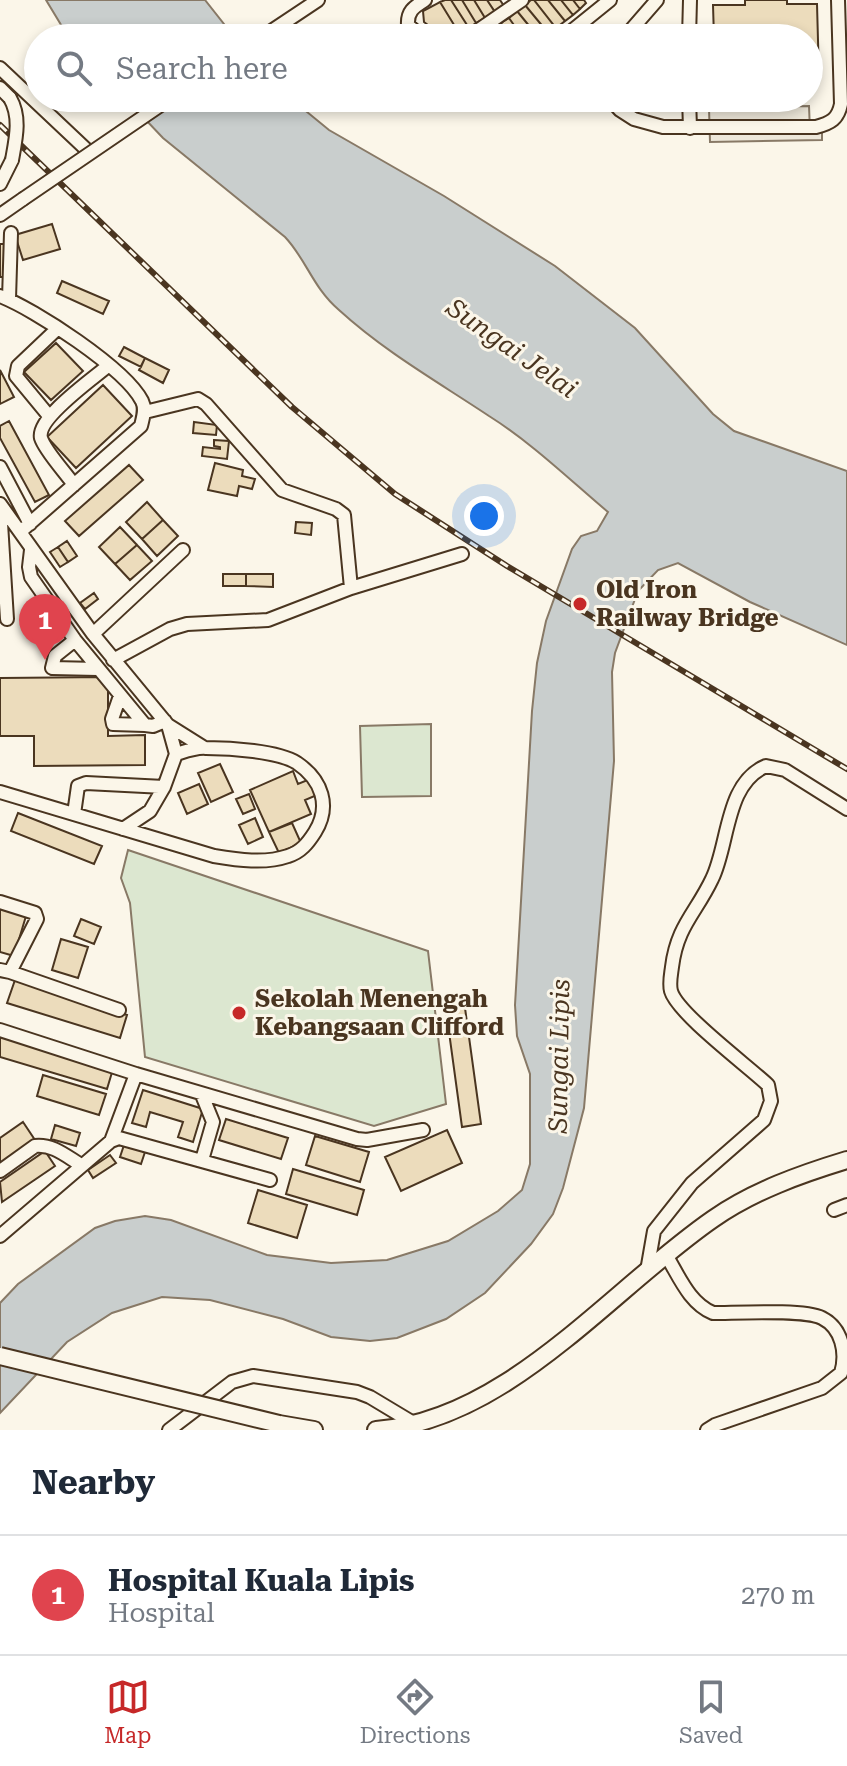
<!DOCTYPE html>
<html lang="en">
<head>
<meta charset="utf-8">
<style>
  :root { --surface:#fff; --page:#f6f6f7; --text:#1f2937; --muted:#747a83; --line:#e0e1e3; --accent:#c62828 }
  body { margin:0; font-family:"Roboto Serif",serif; background:var(--page); color:var(--text) }
  .you { position:absolute; left:484px; top:516px; width:28px; height:28px; margin:-20px; border:6px solid #fff; border-radius:50%; background:#1a73e8; box-shadow:0 0 0 12px #1a73e833 }
  .badge { display:grid; place-items:center; width:52px; height:52px; border-radius:50%; background:var(--accent); color:#fff; font-size:26px; font-weight:700 }
  .pin { position:absolute; translate:-50% -66px; filter:drop-shadow(0 2px 4px #0008) }
  .pin::after { content:''; position:absolute; top:42px; width:28px; height:24px; background:inherit; clip-path:polygon(0 0,100% 0,50% 100%) }
  .list { margin:0; padding:0; list-style:none }
  h2 { display:flex; justify-content:space-between; align-items:center; height:104px; margin:0; padding:0 32px; font-size:34px }
  h2 small { font-size:26px; font-weight:400; color:var(--muted) }
  .list li { display:grid; grid-template-columns:52px 1fr auto; gap:24px; align-items:center; box-sizing:border-box; height:120px; padding:0 32px; border-top:2px solid var(--line) }
  .list b { display:block; font-size:30px; white-space:nowrap }
  .list p { margin:0; font-size:26px; white-space:nowrap; color:var(--muted) }
  .list em { font-size:26px; font-style:normal; color:var(--muted) }
  .icon { flex:none; width:44px; height:44px; fill:none; stroke:currentColor; stroke-width:2; stroke-linecap:round; stroke-linejoin:round }
  .map { position:relative; flex:none; width:847px; height:1430px; overflow:hidden }
  .search { position:absolute; background:var(--surface); box-shadow:0 4px 12px #0003; left:24px; right:24px; top:24px; height:88px; display:flex; align-items:center; gap:20px; box-sizing:border-box; padding:0 28px; border-radius:44px; color:var(--muted); font-size:30px }
  .sheet { height:224px; background:var(--surface) }
  nav { display:flex; justify-content:space-around; align-items:center; box-sizing:border-box; height:112px; border-top:2px solid var(--line); background:var(--surface); font-size:22px; color:var(--muted) }
  nav a { display:grid; justify-items:center; gap:4px }
  nav .on { color:var(--accent) }
  .map>svg:first-child { display:block }
  .green { fill:#dce7d0; stroke:#887966; stroke-width:2 }
  .parking { fill:#ede7d9; stroke:#887966; stroke-width:2 }
  .water { fill:#c9cecd; stroke:#887966; stroke-width:2 }
  .building { fill:#ecdcbc; stroke:#4a3520; stroke-width:2 }
  .lines { fill:none; stroke-linecap:round; stroke-linejoin:round }
  .minor-casing { stroke:#4a3520; stroke-width:16 }
  .major-casing { stroke:#4a3520; stroke-width:20 }
  .minor { stroke:#fbf6e9; stroke-width:12 }
  .major { stroke:#fbf6e9; stroke-width:16 }
  .rail-casing { stroke:#4a3520; stroke-width:6 }
  .rail { stroke:#fbf6e9; stroke-width:3; stroke-dasharray:9; stroke-linecap:butt }
  .minor-bridge-casing { stroke:#4a3520; stroke-width:16; stroke-linecap:butt }
  .major-bridge-casing { stroke:#4a3520; stroke-width:20; stroke-linecap:butt }
  .minor-bridge { stroke:#fbf6e9; stroke-width:12 }
  .major-bridge { stroke:#fbf6e9; stroke-width:16 }
  .poi-dot { fill:#c62828; stroke:#fbf6e9; stroke-width:3 }
  .labels { text-anchor:middle; stroke-width:6; stroke-linejoin:round; paint-order:stroke }
  .poi-label { font-size:24px; font-weight:bold; fill:#4a3520; stroke:#fbf6e9; text-anchor:start }
  .water-label { font-size:26px; font-style:italic; fill:#4a3520; stroke:#fbf6e9 }
</style>
</head>
<body>
<div class="map">
<svg width="847" height="1430" viewBox="0 0 847 1430">
  <rect width="100%" height="100%" fill="#fbf6e9"/>
  <path class="green" d="M431,724V796L362,797L360,726Z
    M128,850L428,951L446,1104L374,1126L145,1057L130,903L121,878Z"/>
  <path class="parking" d="M809,106L810,131H822V140L710,142L709,108Z"/>
  <path class="water" d="M46,0H205L235,38H69Z
    M125,98H290L329,130L444,196L555,266L635,328L713,414L734,431L847,471V645L750,602L678,563L658,570L638,591L615,653L612,672L614,761L584,1108L563,1188L553,1214L531,1244L485,1293L446,1319L397,1338L370,1341L331,1337L283,1319L210,1300L162,1297L112,1313L67,1342L0,1413V1303L18,1284L95,1228L115,1221L145,1216L171,1220L267,1255L331,1263L387,1260L448,1241L498,1211L522,1190L530,1164V1074L517,1036L515,1005L532,711L537,663L546,621L572,549L581,536L597,531L608,512C570,480 532,443 489,416C438,382 385,352 339,310C313,288 306,259 285,237L163,138Z"/>
  <path class="building" d="M445,0H451L469,28L459,33L440,2Z
    M451,0H462L476,23L469,28Z
    M462,0H474L485,18L476,23Z
    M474,0H487L495,12L485,18Z
    M487,0H500L504,6L495,12Z
    M531,0H534L556,28L549,34L525,5Z
    M534,0H548L565,21L556,28Z
    M548,0H561L573,15L565,21Z
    M561,0H573L580,9L573,15Z
    M573,0H584L586,3L580,9Z
    M745,0H787V4H817L819,77H809V38H792V32H787V38H745V32H738V38H714L713,5H745Z
    M440,2L459,33L449,38H445L424,22L423,11Z
    M525,5L549,34L544,38H539L517,11Z
    M517,11L539,38H523L509,18Z
    M509,18L523,38H511L501,23Z
    M501,23L511,38H498L492,29Z
    M492,29L498,38H477Z
    M52,224L60,249L23,260L15,235Z
    M0,244H5L4,277H0Z
    M62,281L109,301L103,314L57,293Z
    M56,343L83,371L51,400L24,372Z
    M124,347L145,358L141,367L119,356Z
    M145,358L169,370L163,383L139,370Z
    M0,370L14,397L0,404Z
    M103,385L132,416L76,468L47,437Z
    M9,421L49,495L35,502L0,438V426Z
    M194,422L217,425L216,435L193,433Z
    M214,440L229,441L227,459L202,456L203,447L220,449V447L214,446Z
    M215,463L243,470L242,476L255,479L252,489L239,486L237,496L208,490Z
    M129,465L143,480L79,536L65,521Z
    M147,502L163,520L142,539L126,522Z
    M163,520L178,536L157,556L142,539Z
    M296,522L312,523L311,535L295,533Z
    M120,527L137,545L115,564L99,547Z
    M67,541L77,556L68,562L58,547Z
    M137,545L152,561L130,580L115,564Z
    M58,547L68,562L60,567L50,552Z
    M223,574H246V586H223Z
    M246,574H273V587L246,586Z
    M94,593L98,599L85,609L80,603Z
    M108,677V736L145,735V765L34,766V736H0V678Z
    M220,764L233,792L211,802L198,773Z
    M293,771L298,784L310,779L317,795L305,800L311,814L269,832L250,790Z
    M199,784L208,804L187,814L178,793Z
    M249,794L255,809L243,814L236,799Z
    M18,813L102,846L94,864L11,831Z
    M255,818L263,837L248,844L239,825Z
    M292,823L301,843L279,853L269,832Z
    M0,908L26,916L14,956L0,952Z
    M81,919L101,927L94,944L74,936Z
    M61,939L88,947L78,978L52,970Z
    M15,980L127,1015L120,1038L7,1003Z
    M465,1008L481,1124L462,1127L446,1010Z
    M0,1035L113,1069L107,1089L0,1057Z
    M43,1075L106,1094L99,1115L37,1096Z
    M143,1090L203,1109L193,1142L178,1137L183,1122L150,1112L146,1127L132,1123Z
    M226,1119L288,1138L281,1159L219,1140Z
    M23,1122L35,1140L0,1164V1138Z
    M55,1125L80,1133L76,1146L51,1139Z
    M447,1130L462,1163L401,1191L385,1157Z
    M315,1136L369,1152L360,1182L306,1165Z
    M124,1145L145,1152L141,1164L120,1157Z
    M45,1151L55,1166L2,1202L0,1182Z
    M110,1155L116,1163L93,1178L88,1170Z
    M293,1169L364,1190L357,1215L286,1194Z
    M258,1190L307,1205L297,1238L248,1223Z"/>
  <g class="lines">
    <g class="minor-casing">
      <path id="minor" d="M261,38L318,0
        M423,38L408,25C407,11 414,7 425,0
        M467,38L522,0
        M563,38L610,0
        M624,38L657,0
        M689,38L690,0
        M0,68L89,152
        M0,88L10,98
        M609,98L620,110L634,119L663,127H816C831,123 838,119 841,104L838,0
        M689,98L690,128
        M0,184L12,160
        M0,215L23,199
        M0,296C34,309 125,368 142,401C146,409 143,417 141,426L20,532
        M9,299L11,233
        M145,412L198,399L206,404L282,490L336,509L344,515L351,588
        M49,416L16,376L18,366L57,329
        M0,467L30,524
        M74,485C66,473 45,451 41,438C36,418 94,378 109,365
        M0,504L93,634L158,713L168,725L203,747
        M0,507L7,619
        M31,550L29,567L31,577L75,640L145,725L153,726L165,721
        M93,634L183,550
        M75,640L55,656L52,668L98,669
        M113,660L170,629L187,624L268,620L351,588L462,554
        M120,696L112,719L113,724L145,725
        M0,792L214,856C238,860 265,864 288,856C301,852 308,843 315,832C331,806 322,780 297,763C278,751 230,748 206,748C197,747 186,751 176,754
        M74,814L78,786L86,783L164,787
        M123,829L150,811L164,787L176,754L168,725
        M0,902L35,913L37,919L10,972L0,970
        M10,972L119,1010
        M0,1030L136,1074
        M202,1095L213,1122L202,1160
        M111,1141L136,1074L357,1139L367,1140L423,1130
        M0,1171L35,1146C53,1144 66,1156 81,1165
        M834,1210L847,1205
        M0,1236L111,1141L119,1138L270,1180
        M666,1255C679,1276 689,1303 713,1313C736,1313 804,1309 822,1318C842,1328 847,1353 841,1373L822,1388L715,1425L707,1430
        M647,1271L654,1231L692,1183L764,1120L771,1101L768,1085C748,1066 677,1013 671,991C669,983 671,975 672,967C677,926 696,913 712,879C729,845 725,783 766,766L785,770L847,809
        M169,1430L232,1382L253,1376L357,1392L370,1397L415,1424"/>
    </g>
    <g class="major-casing">
      <path id="major" d="M279,1424L314,1430
        M376,1430C507,1421 610,1290 713,1219C753,1191 801,1174 847,1160"/>
    </g>
    <use href="#minor" class="minor"/>
    <use href="#major" class="major"/>
    <g class="rail-casing">
      <path id="rail" d="M0,125L292,407L395,494L507,566L847,769"/>
    </g>
    <use href="#rail" class="rail"/>
    <g class="minor-bridge-casing">
      <path id="minor-bridge" d="M10,98C21,117 16,138 12,160
        M23,199L171,98"/>
    </g>
    <g class="major-bridge-casing">
      <path id="major-bridge" d="M0,1356L279,1424"/>
    </g>
    <use href="#minor-bridge" class="minor-bridge"/>
    <use href="#major-bridge" class="major-bridge"/>
  </g>
  <g class="poi-dot">
    <circle cx="580" cy="604" r="8"/>
    <circle cx="239" cy="1013" r="8"/>
  </g>
  <g class="labels">
    <g class="poi-label">
      <text x="596" y="598">Old Iron<tspan x="596" dy="28">Railway Bridge</tspan></text>
      <text x="255" y="1007">Sekolah Menengah<tspan x="255" dy="28">Kebangsaan Clifford</tspan></text>
    </g>
    <g class="water-label">
      <text transform="translate(512 348) rotate(35)" y="9">Sungai Jelai</text>
      <text transform="translate(559 1056) rotate(-89)" y="9">Sungai Lipis</text>
    </g>
  </g>
</svg>
<div class="you"></div>
<div class="pin badge" style="left:45px;top:660px;background:#e0444e">1</div>
<div class="search"><svg class="icon" aria-label="search" viewBox="0 0 24 24"><circle cx="10" cy="10" r="6"/><path d="M15 15l6 6"/></svg>Search here</div>
</div>
<section class="sheet">
<h2>Nearby<small></small></h2>
<ul class="list">
<li><span class="badge" style="background:#e0444e">1</span><div><b>Hospital Kuala Lipis</b><p>Hospital</p></div><em>270 m</em></li>
</ul>
</section>
<nav>
<a class="on"><svg class="icon" aria-label="map" viewBox="0 0 24 24"><path d="M3 6l6-2 6 2 6-2v14l-6 2-6-2-6 2zM9 4v14M15 6v14"/></svg>Map</a>
<a><svg class="icon" aria-label="directions" viewBox="0 0 24 24"><path d="M12 3l9 9-9 9-9-9zM9 14v-3h6M13 9l2 2-2 2"/></svg>Directions</a>
<a><svg class="icon" aria-label="saved" viewBox="0 0 24 24"><path d="M7 4h10v16l-5-4-5 4z"/></svg>Saved</a>
</nav>
</body>
</html>
